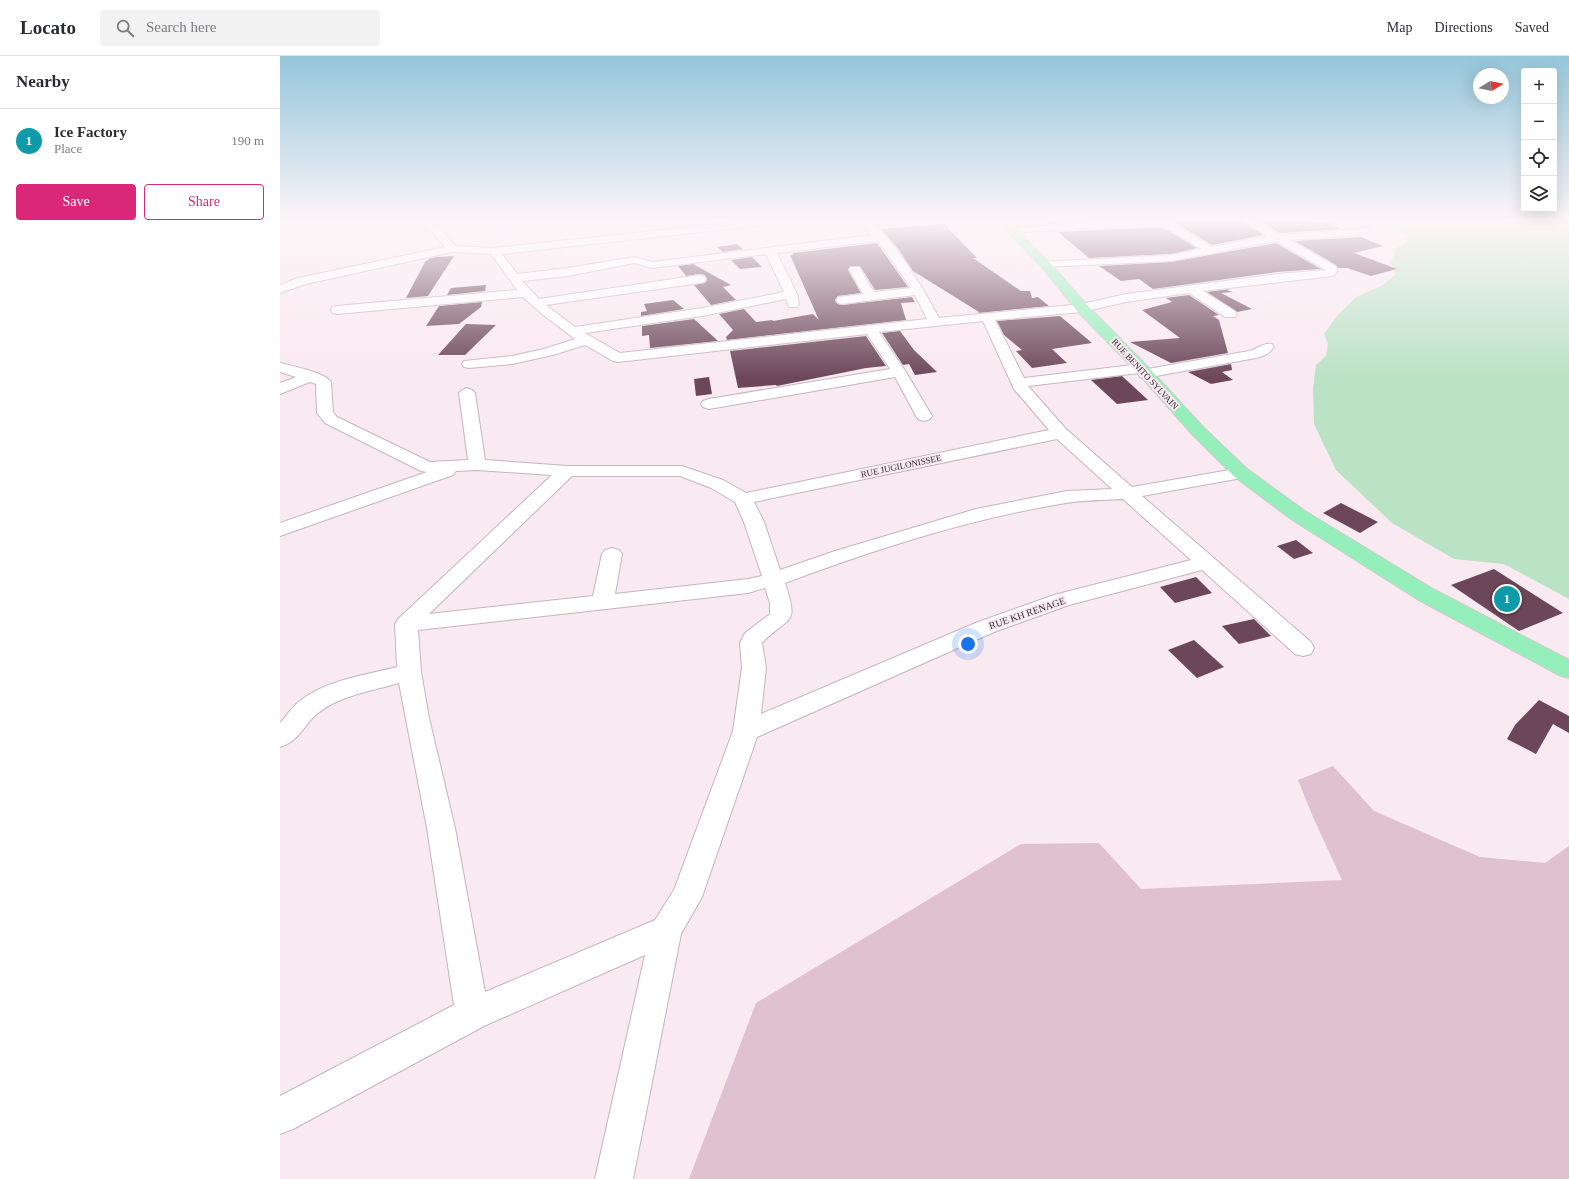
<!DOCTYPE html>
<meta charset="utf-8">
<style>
:root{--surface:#fff;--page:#f2f2f3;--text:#2b2b33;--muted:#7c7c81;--line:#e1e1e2;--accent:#db2777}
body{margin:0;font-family:Georgia,serif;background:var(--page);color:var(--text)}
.controls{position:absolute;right:12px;top:12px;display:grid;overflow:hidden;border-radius:4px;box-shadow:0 4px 16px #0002}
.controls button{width:36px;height:36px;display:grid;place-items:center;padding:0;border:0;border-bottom:1px solid var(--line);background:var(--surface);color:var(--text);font:20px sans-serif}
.compass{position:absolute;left:1193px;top:12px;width:36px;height:36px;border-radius:50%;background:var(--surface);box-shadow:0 4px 16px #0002;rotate:80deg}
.you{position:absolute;left:688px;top:588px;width:14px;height:14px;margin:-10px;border:3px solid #fff;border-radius:50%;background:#1a73e8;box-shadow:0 0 0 6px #1a73e833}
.badge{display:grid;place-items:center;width:26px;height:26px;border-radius:50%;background:var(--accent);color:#fff;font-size:13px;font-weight:700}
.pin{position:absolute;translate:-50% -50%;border:2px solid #fff;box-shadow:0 1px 4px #0006}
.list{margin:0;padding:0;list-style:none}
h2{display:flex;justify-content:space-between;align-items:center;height:52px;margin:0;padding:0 16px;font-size:17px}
h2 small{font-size:13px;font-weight:400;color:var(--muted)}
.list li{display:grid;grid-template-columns:26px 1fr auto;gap:12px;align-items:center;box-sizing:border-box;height:64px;padding:0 16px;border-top:1px solid var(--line)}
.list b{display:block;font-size:15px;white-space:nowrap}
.list p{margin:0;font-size:13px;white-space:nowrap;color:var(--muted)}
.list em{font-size:13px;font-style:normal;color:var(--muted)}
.actions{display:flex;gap:8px;padding:12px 16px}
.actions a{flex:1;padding:9px 0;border:1px solid var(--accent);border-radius:4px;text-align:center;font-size:14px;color:var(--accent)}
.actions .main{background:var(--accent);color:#fff}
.icon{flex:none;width:22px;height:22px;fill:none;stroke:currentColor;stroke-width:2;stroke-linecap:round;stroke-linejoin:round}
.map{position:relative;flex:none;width:1289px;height:1123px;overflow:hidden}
header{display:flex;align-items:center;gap:24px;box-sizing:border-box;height:56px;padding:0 20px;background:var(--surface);border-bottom:1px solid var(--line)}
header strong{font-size:19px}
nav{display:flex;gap:22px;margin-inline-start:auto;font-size:14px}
.search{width:280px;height:36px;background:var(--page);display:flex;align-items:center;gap:10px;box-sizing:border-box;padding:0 14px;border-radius:4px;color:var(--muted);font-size:15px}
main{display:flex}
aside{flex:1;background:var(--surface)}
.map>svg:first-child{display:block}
.green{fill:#e0c1cf}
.water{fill:#bae2c5}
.building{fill:#6c4759}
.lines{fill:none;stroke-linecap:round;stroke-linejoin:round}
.minor-casing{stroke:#c5b5bc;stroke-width:2}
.major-casing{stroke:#cecccd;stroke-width:2}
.minor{fill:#fff;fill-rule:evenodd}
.major{fill:#95efba;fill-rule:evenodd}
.labels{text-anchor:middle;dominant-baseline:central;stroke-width:4;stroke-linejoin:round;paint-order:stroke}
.far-street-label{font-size:9px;fill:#322c2f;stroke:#f9e9f0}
.street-label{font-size:10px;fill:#322c2f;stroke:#f9e9f0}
</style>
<header>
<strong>Locato</strong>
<div class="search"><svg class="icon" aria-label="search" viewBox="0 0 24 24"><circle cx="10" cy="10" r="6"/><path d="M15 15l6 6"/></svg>Search here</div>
<nav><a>Map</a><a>Directions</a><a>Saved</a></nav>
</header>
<main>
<aside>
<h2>Nearby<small></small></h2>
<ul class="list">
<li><span class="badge" style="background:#0f9aa8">1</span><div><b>Ice Factory</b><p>Place</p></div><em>190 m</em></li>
</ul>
<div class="actions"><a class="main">Save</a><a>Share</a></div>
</aside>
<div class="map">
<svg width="1289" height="1123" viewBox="0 0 1289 1123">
<rect width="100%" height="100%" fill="#f9e9f0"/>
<polygon class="green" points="1053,710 1094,755 1200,801 1265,807 1289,790 1289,1123 409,1123 476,947 741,788 819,787 861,833 1062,824 1033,761 1018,724"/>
<path class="water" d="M1101,165H1289V543L1224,508L1174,503L1112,467L1056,414L1034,368L1033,333L1036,309L1046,300L1048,288L1044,278L1058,259L1076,241L1103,229L1116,218L1111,206L1117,192L1127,185L1129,181C1121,173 1108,174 1101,165Z"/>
<g class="building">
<polygon points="765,165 820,165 769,168"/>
<polygon points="909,165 962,165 983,179 932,189 894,166"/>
<polygon points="979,165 1026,165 1030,167 1048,166 1061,173 1000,177"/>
<polygon points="664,168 697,202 693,202 741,235 750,235 752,242 758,241 769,250 698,257 699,256 633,215 619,194 601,173"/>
<polygon points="882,171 917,192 891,198 809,202 778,176"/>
<polygon points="1081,181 1103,190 1074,197 1117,213 1091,220 1067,212 1058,212 1056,209 1015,185"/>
<polygon points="597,187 628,231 595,234 580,210 571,210 568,214 581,237 558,240 555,245 558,248 562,249 632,241 635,246 621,247 626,264 447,284 446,281 453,274 439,258 464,253 476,266 492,264 493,265 533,258 539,264 510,199 513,199 513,197"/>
<polygon points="996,187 1041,213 997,216 873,233 859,223 841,225 819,210 891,206"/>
<polygon points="457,188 463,193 443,196 437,191"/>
<polygon points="174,200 148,240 126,242 145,206 149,203 156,201"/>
<polygon points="472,201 482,211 460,213 451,204"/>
<polygon points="413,208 451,229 443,231 456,244 431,249 414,229 425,227 427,224 425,219 420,218 406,220 398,210"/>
<polygon points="206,229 205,235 167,239 171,232"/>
<polygon points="950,233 947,234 952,236 941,237 972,253 957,256 927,236"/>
<polygon points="909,239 939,259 933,260 939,264 948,297 891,307 850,286 900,282 862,254 892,246 886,242"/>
<polygon points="393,244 404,253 361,260 361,256 367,255 364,248"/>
<polygon points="202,246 201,251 179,268 146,270 159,250"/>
<polygon points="780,260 812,287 772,293 787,307 752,312 736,295 742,294 724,279 717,265"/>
<polygon points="414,263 438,285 370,292 369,279 362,280 362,270"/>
<polygon points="186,268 216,269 185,299 158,299"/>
<polygon points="620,275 634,294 657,316 635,319 629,308 623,309 602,277"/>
<polygon points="586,280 606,310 586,312 497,330 496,329 458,332 450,295"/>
<polygon points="951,308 952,314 942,316 953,324 931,328 908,316"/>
<polygon points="842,320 868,344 837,348 811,324"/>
<polygon points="429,321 432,338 416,340 414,323"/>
<polygon points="1061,447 1098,466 1080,477 1043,457"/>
<polygon points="1016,484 1033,497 1014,503 997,490"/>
<polygon points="1214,513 1283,557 1239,575 1171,529"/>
<polygon points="916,521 932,537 895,547 880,531"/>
<polygon points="974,563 991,580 959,588 942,570"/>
<polygon points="914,584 944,611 917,622 888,594"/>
<polygon points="1259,644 1289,660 1289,677 1273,668 1256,698 1227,683 1235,669"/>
</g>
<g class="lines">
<g class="minor-casing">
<path id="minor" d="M137,165C157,165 163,175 175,190L214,192L466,165H501L496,168L222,198L237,218L288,212L354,201L372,206L592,179L577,165C580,165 586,164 589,166C610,176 648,240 659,262L802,248L846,238L997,218L1046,214L996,185L891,205L765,211L761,210L759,208L761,206L891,199L921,193L882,169L728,177L727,175L732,172L846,165H889L932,191L987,180L963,165H976L1000,179L1079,173L1085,171L1089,172L1090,174L1082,179L1010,184L1055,210L1058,215L1053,220L923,235L955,255L957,258L955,261H945L909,237L846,246L802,256L715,264L744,322L861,308L866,309L868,313L969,295C978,293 983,286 992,288L994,291C989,298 984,300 976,302L865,322L860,321L858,318L859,317L748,330L786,373L852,431L961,412L967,413L970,417L967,421L862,440L1031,586L1034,592L1031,598L1023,600L1015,598L922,514L789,549L714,576L477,681L422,841L401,878L353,1123H315L365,899L204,970L13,1073L0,1078V1040L174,949L147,772L119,627C92,635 61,639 38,657C23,669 21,684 0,691V667C7,660 12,650 21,644C47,624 86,619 117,611L115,568L118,563L272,419L197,414L176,415L173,419L0,480V467L147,416L141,415L45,367L37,357L36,328L30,326L0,338V327L16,321L0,316V307C12,310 44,316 51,326L53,356L57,361L150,406L188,404L179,337L182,334L187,332L192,334L195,337L205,404L287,410H402L443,424L466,437L769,374L734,333L703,265L599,276L626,316L652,360L650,363L644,365L638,363L636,360L615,321L429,353L423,351L421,348L423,345L429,343L610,313L587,278L338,306L333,305L305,289L273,299L232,308L189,312L184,311L182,308L184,305L232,300L264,293L295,283L262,258L243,241L57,258L52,257L51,254L52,251L57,250L237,234L211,198L172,196L26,228L0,237V229L18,222L165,191L155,179ZM598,185L631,232L594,236L579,211H571L569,213L583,238L558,241L556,244L558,247L562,248L635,239L647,263L340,297L305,277L422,260L506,243L509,251H517L519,248L517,238L497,197ZM486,198L504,236L422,252L295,271L266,249L420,227L424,226L426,223L424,220L420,219L259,243L242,225L288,220L354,207L372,212ZM777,383L832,433L787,435L696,453L555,495L500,514L484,466L474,446ZM292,420H400L431,432L455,446L464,466L482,520L468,523L335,538L342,498L339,494L332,492L325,494L322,498L313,540L149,558ZM843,443L911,504L774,539L698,566L481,658L486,612L482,587C508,559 520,572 505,527C596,493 689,463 786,447C804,444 824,444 843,443ZM485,532L490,547V558L465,577L460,587L462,612L453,675L394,834L375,864L205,936L175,772L149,662L141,616L138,574L468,537Z"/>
</g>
<g class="major-casing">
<polygon id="major" points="717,165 728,165 769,206 807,249 866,309 924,372 967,413 1025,455 1153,533 1289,604 1289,622 1281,620 1137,543 1011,463 955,421 912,378 856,315 797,255 761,210"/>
</g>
<use href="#minor" class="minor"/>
<use href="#major" class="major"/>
</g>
<linearGradient id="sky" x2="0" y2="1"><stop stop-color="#95c6da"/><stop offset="0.51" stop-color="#fcf5f8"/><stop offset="1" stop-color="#fcf5f8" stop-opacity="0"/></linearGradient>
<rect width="1289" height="322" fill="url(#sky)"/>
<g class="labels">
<g class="far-street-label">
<text transform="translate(865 318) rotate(47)">RUE BENITO SYLVAIN</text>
<text transform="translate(621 410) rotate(-12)">RUE JUGILONISSEE</text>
</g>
<g class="street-label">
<text transform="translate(747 557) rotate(-19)">RUE KH RENAGE</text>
</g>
</g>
</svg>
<div class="controls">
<button>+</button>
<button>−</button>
<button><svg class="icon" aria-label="locate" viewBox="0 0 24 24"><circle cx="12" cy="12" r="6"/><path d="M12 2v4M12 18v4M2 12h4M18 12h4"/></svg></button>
<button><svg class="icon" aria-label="layers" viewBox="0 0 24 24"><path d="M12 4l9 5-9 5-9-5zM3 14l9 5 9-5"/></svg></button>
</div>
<svg class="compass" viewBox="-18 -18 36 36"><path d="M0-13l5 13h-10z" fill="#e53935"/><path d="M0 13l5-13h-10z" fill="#7c7c81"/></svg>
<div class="you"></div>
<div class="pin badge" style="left:1227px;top:543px;background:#0f9aa8">1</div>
</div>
</main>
